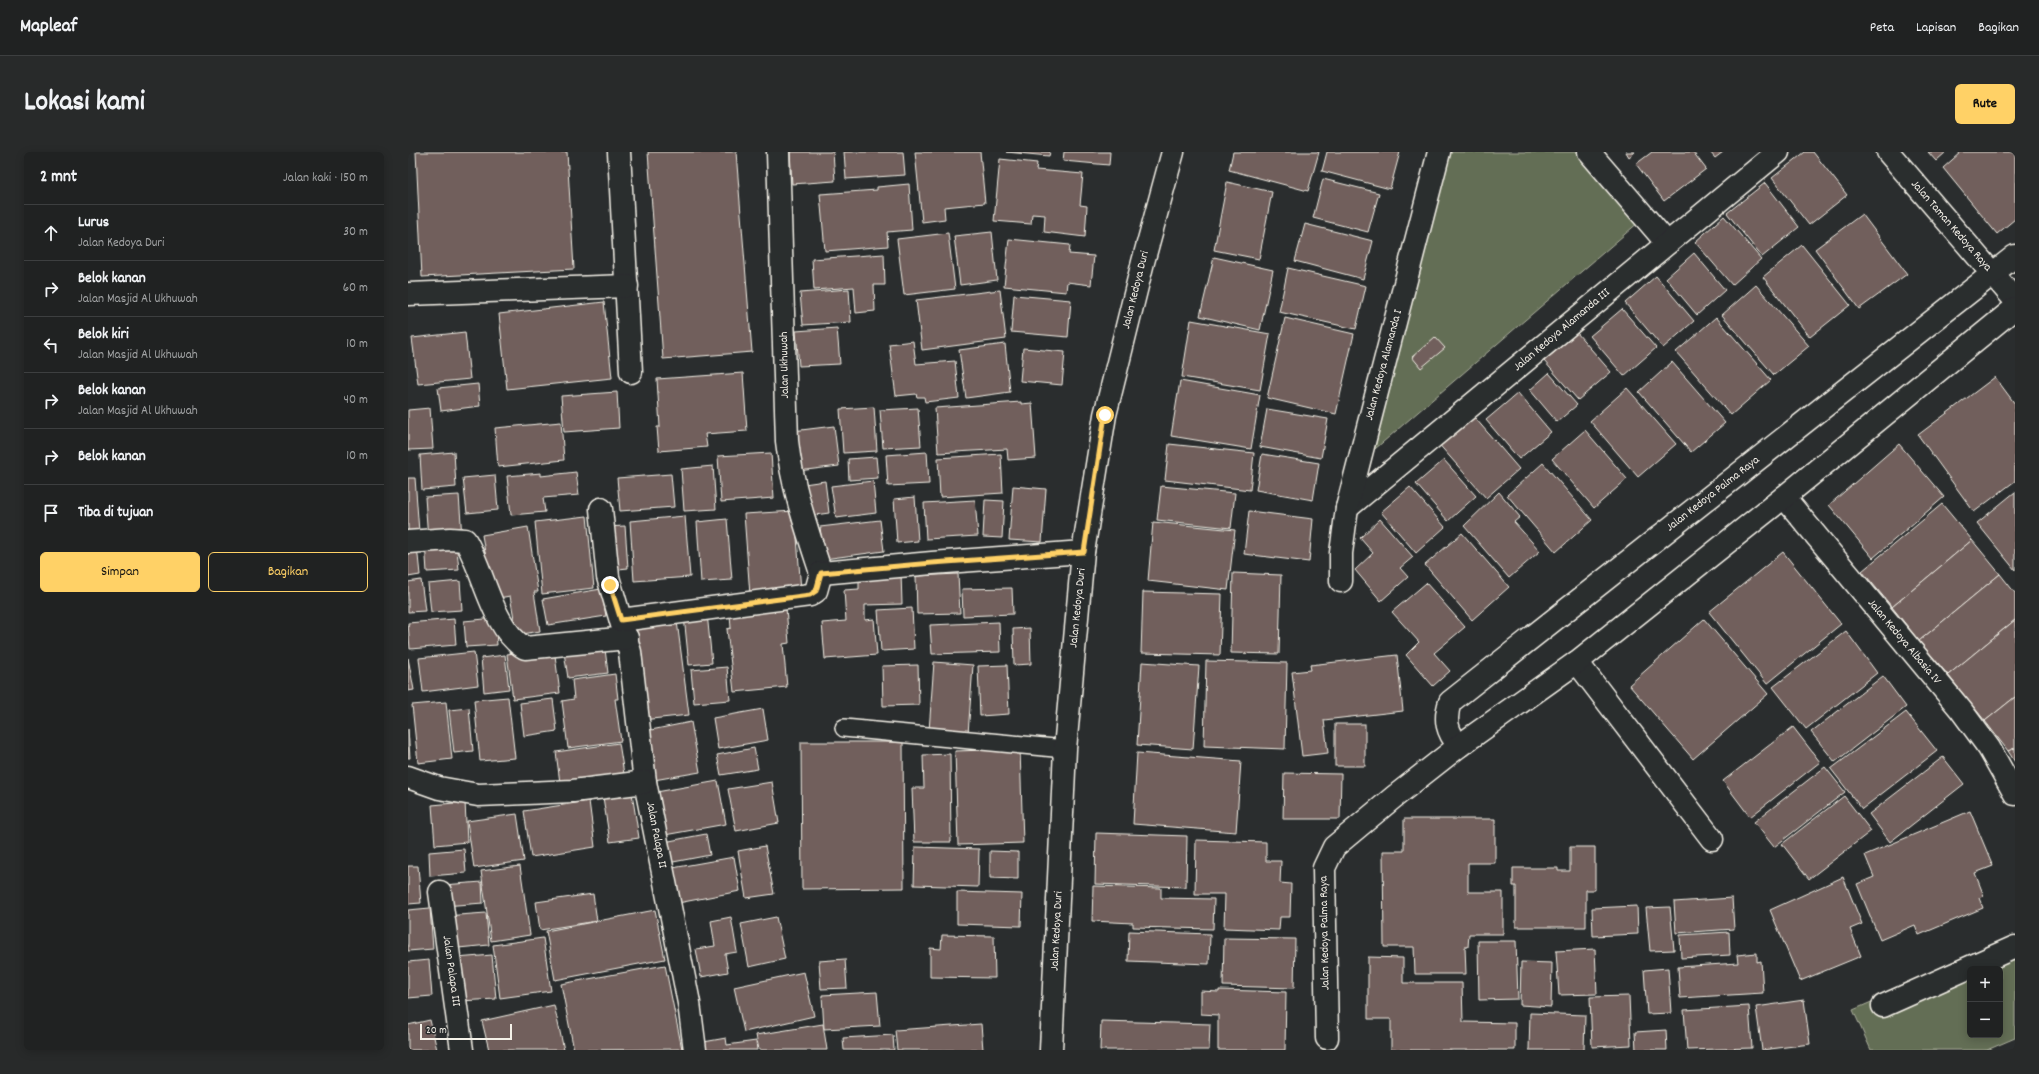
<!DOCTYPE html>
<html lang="id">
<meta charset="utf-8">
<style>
:root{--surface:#202222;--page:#282a2a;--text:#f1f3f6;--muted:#a2a4a5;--line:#3d3f40;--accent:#ffd166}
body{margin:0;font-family:Dekko,sans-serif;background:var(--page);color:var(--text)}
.controls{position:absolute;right:12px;bottom:12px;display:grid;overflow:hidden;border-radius:6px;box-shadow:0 2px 10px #0003}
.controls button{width:36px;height:36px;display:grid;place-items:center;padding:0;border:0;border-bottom:1px solid var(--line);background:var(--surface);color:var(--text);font:20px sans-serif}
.scale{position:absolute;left:12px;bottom:10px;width:92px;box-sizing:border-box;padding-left:4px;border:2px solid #f4f1e8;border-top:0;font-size:11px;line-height:14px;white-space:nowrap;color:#f4f1e8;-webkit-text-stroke:3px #2a2d2e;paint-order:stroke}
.stop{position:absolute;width:12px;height:12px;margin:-9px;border:3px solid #ffd166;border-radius:50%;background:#fff}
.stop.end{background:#ffd166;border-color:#fff;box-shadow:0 1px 4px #0008}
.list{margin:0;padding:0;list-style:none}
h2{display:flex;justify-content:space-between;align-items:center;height:52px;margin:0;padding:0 16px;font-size:17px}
h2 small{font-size:13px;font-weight:400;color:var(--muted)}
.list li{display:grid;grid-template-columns:26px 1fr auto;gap:12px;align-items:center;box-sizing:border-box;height:56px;padding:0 16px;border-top:1px solid var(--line)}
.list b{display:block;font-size:15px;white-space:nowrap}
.list p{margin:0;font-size:13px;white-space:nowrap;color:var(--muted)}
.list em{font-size:13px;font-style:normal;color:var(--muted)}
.actions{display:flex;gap:8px;padding:12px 16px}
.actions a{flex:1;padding:9px 0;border:1px solid var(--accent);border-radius:6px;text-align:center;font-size:14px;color:var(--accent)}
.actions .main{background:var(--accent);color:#111}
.icon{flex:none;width:22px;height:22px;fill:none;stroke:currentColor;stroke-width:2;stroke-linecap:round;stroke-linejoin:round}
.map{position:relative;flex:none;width:1607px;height:898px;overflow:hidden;border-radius:6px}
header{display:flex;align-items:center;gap:24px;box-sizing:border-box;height:56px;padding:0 20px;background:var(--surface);border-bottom:1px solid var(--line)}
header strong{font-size:19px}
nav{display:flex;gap:22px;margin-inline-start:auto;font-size:14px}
.intro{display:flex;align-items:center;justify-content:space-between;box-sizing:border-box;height:96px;padding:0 24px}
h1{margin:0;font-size:28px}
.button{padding:10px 18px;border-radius:6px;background:var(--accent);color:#111;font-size:14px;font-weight:700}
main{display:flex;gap:24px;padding:0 24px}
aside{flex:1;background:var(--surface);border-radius:6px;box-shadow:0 2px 10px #0003}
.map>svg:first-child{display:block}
.green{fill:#646e55;stroke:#acb09e;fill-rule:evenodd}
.building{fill:#715f5b;stroke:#f4f1e8}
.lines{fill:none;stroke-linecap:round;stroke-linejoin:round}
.lane-casing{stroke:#f4f1e8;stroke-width:20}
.street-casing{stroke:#f4f1e8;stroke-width:25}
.secondary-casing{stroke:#f4f1e8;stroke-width:25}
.lane{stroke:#2a2d2e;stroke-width:17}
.street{stroke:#2a2d2e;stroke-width:22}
.secondary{stroke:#2a2d2e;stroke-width:22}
.route{stroke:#ffd166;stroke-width:5}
.labels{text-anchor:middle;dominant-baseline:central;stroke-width:3;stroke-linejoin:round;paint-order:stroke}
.street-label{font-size:12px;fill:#f4f1e8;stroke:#2a2d2e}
</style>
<header>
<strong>Mapleaf</strong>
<nav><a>Peta</a><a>Lapisan</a><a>Bagikan</a></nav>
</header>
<div class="intro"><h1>Lokasi kami</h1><a class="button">Rute</a></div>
<main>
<aside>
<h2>2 mnt<small>Jalan kaki · 150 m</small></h2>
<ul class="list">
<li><svg class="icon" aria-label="ahead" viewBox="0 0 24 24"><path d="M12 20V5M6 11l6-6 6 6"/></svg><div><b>Lurus</b><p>Jalan Kedoya Duri</p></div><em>30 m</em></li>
<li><svg class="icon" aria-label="right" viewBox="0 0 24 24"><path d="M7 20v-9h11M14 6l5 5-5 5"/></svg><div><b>Belok kanan</b><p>Jalan Masjid Al Ukhuwah</p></div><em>60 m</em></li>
<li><svg class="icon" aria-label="left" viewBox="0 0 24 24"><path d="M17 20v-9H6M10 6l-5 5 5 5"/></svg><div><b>Belok kiri</b><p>Jalan Masjid Al Ukhuwah</p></div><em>10 m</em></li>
<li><svg class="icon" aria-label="right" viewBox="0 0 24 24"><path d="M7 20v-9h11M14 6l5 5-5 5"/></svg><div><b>Belok kanan</b><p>Jalan Masjid Al Ukhuwah</p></div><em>40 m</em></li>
<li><svg class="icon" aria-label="right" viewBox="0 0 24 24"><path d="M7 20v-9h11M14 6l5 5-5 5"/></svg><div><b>Belok kanan</b></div><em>10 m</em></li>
<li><svg class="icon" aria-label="arrive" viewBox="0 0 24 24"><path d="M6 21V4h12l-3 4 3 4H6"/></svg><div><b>Tiba di tujuan</b></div></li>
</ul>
<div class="actions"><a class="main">Simpan</a><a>Bagikan</a></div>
</aside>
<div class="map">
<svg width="1607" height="898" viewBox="0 0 1607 898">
<rect width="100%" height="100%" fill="#2a2d2e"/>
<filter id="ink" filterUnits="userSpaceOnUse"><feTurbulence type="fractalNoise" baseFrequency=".025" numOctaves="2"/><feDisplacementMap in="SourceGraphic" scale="8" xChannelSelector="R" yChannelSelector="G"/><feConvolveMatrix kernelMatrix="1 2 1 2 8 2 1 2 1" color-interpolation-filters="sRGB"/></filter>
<g filter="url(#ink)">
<g class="green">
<polygon points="1030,0 1172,0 1231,70 946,315"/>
<path d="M1607,788V886L1579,898H1463L1445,858ZM1562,817H1592V883H1562Z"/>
</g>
<g class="building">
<polygon points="8,0 159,0 166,117 14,125"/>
<polygon points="240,0 328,0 344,200 255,207"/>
<polygon points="382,0 425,0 427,29 384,32"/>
<polygon points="436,0 495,0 497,23 438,27"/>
<polygon points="507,0 572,0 577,51 536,55 537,67 514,70"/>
<polygon points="598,0 642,0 641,4"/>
<polygon points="656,0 702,0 701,13 655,9"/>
<polygon points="825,0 911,0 900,39 821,18"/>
<polygon points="919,0 992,0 982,37 914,19"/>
<polygon points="1218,0 1227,0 1221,5"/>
<polygon points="1244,0 1285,0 1298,17 1256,49 1228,12"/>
<polygon points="1302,0 1315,0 1307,6"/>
<polygon points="1397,0 1405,0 1439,43 1401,73 1364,26"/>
<polygon points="1520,0 1538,0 1528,9"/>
<polygon points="1553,0 1604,0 1607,4 1607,67 1589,82 1535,16"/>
<polygon points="592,7 629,11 628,18 675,22 672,53 679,54 677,85 636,80 637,63 624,62 623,72 586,69"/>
<polygon points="915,27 971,41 960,80 905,66"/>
<polygon points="819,30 864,40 851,107 806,98"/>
<polygon points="1357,31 1391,75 1354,105 1319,61"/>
<polygon points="501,32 504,78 479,80 480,94 417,99 412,42 469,38 469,35"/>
<polygon points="1454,62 1499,122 1451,157 1407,97"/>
<polygon points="1316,64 1353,107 1324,133 1287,90"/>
<polygon points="897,72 965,89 955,127 887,109"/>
<polygon points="584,80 589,128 552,133 546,84"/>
<polygon points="540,81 547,137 496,143 489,87"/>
<polygon points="601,87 662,93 661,102 686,104 683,133 659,130 658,140 596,134"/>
<polygon points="1394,93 1442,153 1402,185 1355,125"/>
<polygon points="1286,101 1317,138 1289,163 1258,126"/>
<polygon points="476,102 477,133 466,133 467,159 448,161 446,135 406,138 404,107"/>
<polygon points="806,105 865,118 852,178 792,164"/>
<polygon points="880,116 958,134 948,177 871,160"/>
<polygon points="1248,124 1286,169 1255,196 1217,151"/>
<polygon points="1348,133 1401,194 1366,223 1314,163"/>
<polygon points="441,137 443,170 395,173 392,141"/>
<polygon points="592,138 598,187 514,198 508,148"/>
<polygon points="606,143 663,148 660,185 603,180"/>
<polygon points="196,150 204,226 99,237 91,162"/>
<polygon points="1214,157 1248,196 1216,224 1182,184"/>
<polygon points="1308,165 1363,228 1323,263 1268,200"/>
<polygon points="877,166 946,182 928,262 859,246"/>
<polygon points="783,168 862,182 852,238 774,225"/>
<polygon points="429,176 432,212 391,214 388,179"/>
<polygon points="57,180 62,227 10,232 4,186"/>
<polygon points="1169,181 1203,220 1170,248 1136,209"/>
<polygon points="1027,185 1037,196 1013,216 1004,205"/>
<polygon points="505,189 508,212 547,209 551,246 517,250 516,245 509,245 508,242 488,244 481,192"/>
<polygon points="597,192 602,240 558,246 551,198"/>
<polygon points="615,196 657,200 654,233 612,229"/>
<polygon points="1264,210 1317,271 1283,300 1231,240"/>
<polygon points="335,221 339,279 297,282 299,295 251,299 249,275 252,275 249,227"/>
<polygon points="1141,221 1169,253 1149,270 1122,238"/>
<polygon points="1587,225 1607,252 1607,329 1566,360 1510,283"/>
<polygon points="772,229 852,243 843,297 763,284"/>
<polygon points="70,232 72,254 33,259 30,236"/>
<polygon points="1219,236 1268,292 1230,325 1182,269"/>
<polygon points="209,240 211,276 156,280 153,244"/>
<polygon points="1110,241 1143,280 1111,307 1078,268"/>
<polygon points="613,250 613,252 624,251 628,306 600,308 599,297 530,301 527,256"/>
<polygon points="466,255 469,299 435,301 432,257"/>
<polygon points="22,256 25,297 0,298 0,258"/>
<polygon points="510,256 513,294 475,296 472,258"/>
<polygon points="859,257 920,267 913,306 852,295"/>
<polygon points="1061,259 1111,317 1078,346 1028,289"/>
<polygon points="153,270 156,308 90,315 87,276"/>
<polygon points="426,274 431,314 390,319 385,279"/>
<polygon points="1177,278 1219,327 1186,356 1144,307"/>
<polygon points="761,292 846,301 842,338 757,328"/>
<polygon points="1491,292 1536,345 1465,406 1421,353"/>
<polygon points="46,300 48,335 14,338 12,303"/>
<polygon points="519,300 521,332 480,334 478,303"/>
<polygon points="363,301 366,346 313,350 310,304"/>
<polygon points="593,302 595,341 532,345 530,306"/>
<polygon points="854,302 911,311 905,348 848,338"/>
<polygon points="468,305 470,326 441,328 440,307"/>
<polygon points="1036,308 1068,344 1040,369 1008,332"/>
<polygon points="1135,311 1184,368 1148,400 1099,343"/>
<polygon points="305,314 308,357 276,359 273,317"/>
<polygon points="168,320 171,343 135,346 137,360 103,363 99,324 133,321 133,324"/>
<polygon points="263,322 266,355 212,359 209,326"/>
<polygon points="87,323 90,358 59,361 55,326"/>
<polygon points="0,326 7,326 11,380 0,381"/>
<polygon points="417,329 421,361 400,364 396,332"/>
<polygon points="465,329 468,361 428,366 423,334"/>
<polygon points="605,334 638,337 634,390 601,388"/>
<polygon points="753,334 827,341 823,376 749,368"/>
<polygon points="1002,335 1037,375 1008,401 973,360"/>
<polygon points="1091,340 1112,365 1106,370 1132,399 1101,426 1056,374"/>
<polygon points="1607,340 1607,418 1569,371"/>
<polygon points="51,343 54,385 20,387 17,345"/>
<polygon points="507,345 510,389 489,391 486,347"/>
<polygon points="567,348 570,384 518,387 516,351"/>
<polygon points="577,348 596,349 594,386 575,385"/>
<polygon points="1534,352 1564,388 1484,455 1454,419"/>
<polygon points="387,359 393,439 342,443 336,362"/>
<polygon points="841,359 905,367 901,410 836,402"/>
<polygon points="179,364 186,436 134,442 127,370"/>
<polygon points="277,364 282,425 226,429 222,369"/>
<polygon points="319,367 324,428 293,430 289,370"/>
<polygon points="972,367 1005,405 992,416 1000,425 973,449 947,418 965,401 952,386"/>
<polygon points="472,368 476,399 416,407 412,375"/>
<polygon points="745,370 827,378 820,438 740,429"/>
<polygon points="217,374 220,416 201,418 198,375"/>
<polygon points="120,375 130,440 126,440 132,479 109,483 102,444 85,447 74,383"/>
<polygon points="1054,381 1101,435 1064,468 1017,413"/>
<polygon points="48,388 51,418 19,420 17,390"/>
<polygon points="1564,388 1592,422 1511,489 1484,455"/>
<polygon points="9,394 12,423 0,425 0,395"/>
<polygon points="1375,400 1433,472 1359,532 1301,460"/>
<polygon points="493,421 494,452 457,453 457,468 466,467 469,503 417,507 414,471 438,469 436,438 451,437 451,422"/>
<polygon points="825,421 873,423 871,502 823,501"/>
<polygon points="550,422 552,461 509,462 508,424"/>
<polygon points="1592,422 1607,441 1607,468 1540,523 1511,489"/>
<polygon points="13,428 17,459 0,460 0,430"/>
<polygon points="52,429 54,458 23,460 20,432"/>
<polygon points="1018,431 1057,475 1026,501 1042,519 1025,534 998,503 1011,490 984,460"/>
<polygon points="604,436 605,462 555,464 554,437"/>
<polygon points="193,437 198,464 140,473 135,447"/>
<polygon points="735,440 814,442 812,503 733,501"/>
<polygon points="378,456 381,491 375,492 379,535 326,540 319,477 323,476 322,462"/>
<polygon points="504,456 506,497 473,499 470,458"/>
<polygon points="299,461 304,511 281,513 276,464"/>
<polygon points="87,466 89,493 58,495 56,469"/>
<polygon points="46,467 48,493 2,497 0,471"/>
<polygon points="1296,467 1360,542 1285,607 1221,533"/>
<polygon points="1607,468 1607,545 1577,569 1540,523"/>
<polygon points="269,469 281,563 234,568 223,474"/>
<polygon points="591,470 592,500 524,502 522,473"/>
<polygon points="622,476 623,512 606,513 605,477"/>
<polygon points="1438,479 1469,521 1398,577 1365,535"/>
<polygon points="196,489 200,521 160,526 155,494"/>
<polygon points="146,496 152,541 105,547 99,502"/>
<polygon points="66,500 70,533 15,540 11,506"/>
<polygon points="97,503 101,537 76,540 73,506"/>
<polygon points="989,503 995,559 916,568 920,601 894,604 884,520 903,518 902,513"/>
<polygon points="0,506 6,538 0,539"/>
<polygon points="798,509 879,511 877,597 796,594"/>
<polygon points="526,510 565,513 560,582 521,579"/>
<polygon points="734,510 791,514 785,597 729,593"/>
<polygon points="510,513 511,553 475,554 474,514"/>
<polygon points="599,513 601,562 572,564 570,514"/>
<polygon points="319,515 322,548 286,551 283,518"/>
<polygon points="207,522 210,547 207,547 213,589 160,596 154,549 166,547 164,528"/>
<polygon points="1475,524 1498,555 1427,610 1403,580"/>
<polygon points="100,545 107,606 72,609 66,548"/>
<polygon points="1607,545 1607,596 1600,599 1577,569"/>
<polygon points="145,547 149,579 116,584 112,551"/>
<polygon points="38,550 44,607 10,611 4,553"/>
<polygon points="61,556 65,599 46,601 41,558"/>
<polygon points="355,557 360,588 310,597 305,566"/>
<polygon points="1498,560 1529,599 1454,657 1423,617"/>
<polygon points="283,570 292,620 246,628 238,579"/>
<rect x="927" y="572" width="30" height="42"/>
<polygon points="1385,575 1412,610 1342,665 1315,629"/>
<polygon points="0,577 2,606 0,606"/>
<polygon points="393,590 495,590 496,736 394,737"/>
<polygon points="211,591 216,622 152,631 148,600"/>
<polygon points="346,596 350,617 313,623 309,603"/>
<polygon points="1607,596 1607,610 1600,599"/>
<polygon points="612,597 615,691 550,693 547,599"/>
<polygon points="729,601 833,609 828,680 725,672"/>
<polygon points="542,602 543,690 506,690 504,636 516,636 515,603"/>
<polygon points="1535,605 1556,632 1482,690 1461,662"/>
<polygon points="1417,615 1437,640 1366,695 1346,670"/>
<polygon points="876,621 933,622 932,667 875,667"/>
<polygon points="310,629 318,672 251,684 243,641"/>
<polygon points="364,630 371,671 328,679 320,637"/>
<polygon points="224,641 231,686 202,690 195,645"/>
<polygon points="1436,644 1463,679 1401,727 1374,692"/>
<polygon points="181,649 187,695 123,705 116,659"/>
<polygon points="57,650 59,690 27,693 24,653"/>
<polygon points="1562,659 1585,714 1567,721 1576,744 1571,746 1575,756 1511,783 1507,773 1472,788 1449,732 1466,725 1457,703"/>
<polygon points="109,662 116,709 66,716 59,669"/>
<polygon points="996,667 1087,667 1087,711 1060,711 1060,740 1095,740 1095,782 1061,782 1060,795 1057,795 1058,822 1007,822 1006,795 976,795 975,699 996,699"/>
<polygon points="688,681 779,684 778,735 687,732"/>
<polygon points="298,682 302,703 260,711 256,690"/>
<polygon points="788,688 858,690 858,709 873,709 872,731 883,732 882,765 872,765 871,778 816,776 817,742 787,742"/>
<polygon points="357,694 366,742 338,746 330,699"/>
<polygon points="507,695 571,697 570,735 506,733"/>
<polygon points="1162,695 1187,695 1187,738 1178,738 1178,775 1108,775 1108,734 1105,734 1105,716 1150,716 1150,719 1162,719"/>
<polygon points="56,697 58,721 22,724 21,700"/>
<polygon points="582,699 610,700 610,727 582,726"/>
<polygon points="326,705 332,739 265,752 259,717"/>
<polygon points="0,714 10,714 13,751 0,752"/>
<polygon points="112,714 122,783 83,789 73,719"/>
<polygon points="1435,725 1454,772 1442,777 1453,804 1392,829 1362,758"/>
<polygon points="74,730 75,751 36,754 35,733"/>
<polygon points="685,734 753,736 753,746 806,747 805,777 725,775 725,771 684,769"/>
<polygon points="549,740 614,742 613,774 549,772"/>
<polygon points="185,742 189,769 132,778 128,750"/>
<polygon points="1324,746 1326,777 1268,781 1266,750"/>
<polygon points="1229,754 1230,782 1185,784 1184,756"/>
<polygon points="1262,755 1266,798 1242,799 1238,756"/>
<polygon points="22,756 25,797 0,799 0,758"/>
<polygon points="247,758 257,807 147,828 138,779"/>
<polygon points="78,761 81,793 40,797 37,764"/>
<polygon points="323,765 329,800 317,802 320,820 293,825 288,797 307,794 303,769"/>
<polygon points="368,765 377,807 341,815 333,772"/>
<polygon points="721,779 802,782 801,812 720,809"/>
<polygon points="1321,780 1322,803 1273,806 1272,783"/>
<polygon points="534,783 586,784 587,826 522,825 522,796 533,797"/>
<polygon points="135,786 143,839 92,846 85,793"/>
<polygon points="816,786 887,787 886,836 815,834"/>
<polygon points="1070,789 1108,789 1110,847 1071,848"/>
<polygon points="1187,797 1189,842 1151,843 1148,799"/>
<polygon points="1349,801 1349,810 1353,809 1355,841 1272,846 1270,815 1330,811 1329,803"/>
<polygon points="84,803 88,847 52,849 49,806"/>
<polygon points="960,805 995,806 995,831 1054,831 1055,870 1107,871 1107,898 983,898 983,867 960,867"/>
<polygon points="437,807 439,836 413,837 411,809"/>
<polygon points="21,808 24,844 0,846 0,810"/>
<polygon points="1113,810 1144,811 1143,855 1112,853"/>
<polygon points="257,813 274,897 166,898 153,832"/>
<polygon points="1260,816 1263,861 1239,862 1236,818"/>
<polygon points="396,820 406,864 336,880 326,835"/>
<polygon points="811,838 878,840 877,898 810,898 810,863 793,862 793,839 811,840"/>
<polygon points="469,840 472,874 416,877 414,843"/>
<polygon points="1221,844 1223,893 1184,895 1182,845"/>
<polygon points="1396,848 1402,892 1354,898 1348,855"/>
<polygon points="146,853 156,898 81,898 74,869"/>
<polygon points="1341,854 1344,896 1279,898 1276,858"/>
<polygon points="1122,861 1177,863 1176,898 1121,898"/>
<polygon points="22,868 29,898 0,898 0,873"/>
<polygon points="693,869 802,872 801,898 692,898"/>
<polygon points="415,872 419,898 351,898 348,883"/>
<polygon points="573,872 575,898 489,898 487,878"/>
<polygon points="1258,878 1259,898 1228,898 1227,880"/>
<polygon points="485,883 486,898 436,898 435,886"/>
<polygon points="318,886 319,893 348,889 349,898 291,898 290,891"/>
</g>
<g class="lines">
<g class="lane-casing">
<polyline id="lane" points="436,576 657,597"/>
</g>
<g class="street-casing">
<g id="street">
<polyline points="211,0 223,220"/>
<path d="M370,0L379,289C384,335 399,378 413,421"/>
<polyline points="1181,0 1259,91"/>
<polyline points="1480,0 1607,148"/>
<polyline points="0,142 219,134"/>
<polyline points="1376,345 1553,558 1581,596 1607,642"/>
<polyline points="939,356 1370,0"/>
<polyline points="193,357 200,425 222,500 237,630 281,851 287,898"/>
<path d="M0,390L42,387L57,388C76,418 84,477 117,496L219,486"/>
<polyline points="413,421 524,411 675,400"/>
<polyline points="933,429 933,401 939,356 1031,0"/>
<polyline points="213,468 402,443 408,439 413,421"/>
<polyline points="1169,510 1304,687"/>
<path d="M1051,594C1039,580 1036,568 1042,550L1607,104"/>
<polyline points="0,625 31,636 70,643 165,639 237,630"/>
<polyline points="32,740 54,898"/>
<polyline points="1475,854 1607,795"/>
<polyline points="919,886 916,716 926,695 986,645 1051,594 1169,510 1376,345 1607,156"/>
</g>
</g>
<g class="secondary-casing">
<polyline id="secondary" points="643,898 657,597 675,400 697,263 735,110 765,0"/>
</g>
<use href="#lane" class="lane"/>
<use href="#street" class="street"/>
<use href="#secondary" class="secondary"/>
</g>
</g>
<g class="lines" filter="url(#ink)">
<polyline class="route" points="202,433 213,468 402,443 408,439 413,421 524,411 676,400 697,263"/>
</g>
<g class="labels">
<g class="street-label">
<text transform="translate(1543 74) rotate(49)">Jalan Taman Kedoya Raya</text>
<text transform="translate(728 138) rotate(-76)">Jalan Kedoya Duri</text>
<text transform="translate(1154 178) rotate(-40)">Jalan Kedoya Alamanda III</text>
<text transform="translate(377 213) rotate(-91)">Jalan Ukhuwah</text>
<text transform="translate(976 213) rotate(-75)">Jalan Kedoya Alamanda I</text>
<text transform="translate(1305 342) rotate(-38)">Jalan Kedoya Palma Raya</text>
<text transform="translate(670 456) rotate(-84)">Jalan Kedoya Duri</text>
<text transform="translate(1496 490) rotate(50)">Jalan Kedoya Albasia IV</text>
<text transform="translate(248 683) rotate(79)">Jalan Palapa II</text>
<text transform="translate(649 779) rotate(-87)">Jalan Kedoya Duri</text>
<text transform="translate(917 781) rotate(-91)">Jalan Kedoya Palma Raya</text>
<text transform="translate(43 819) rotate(82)">Jalan Palapa III</text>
</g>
</g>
</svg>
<div class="controls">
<button>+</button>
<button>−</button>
</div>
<div class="scale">20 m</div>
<div class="stop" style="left:697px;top:263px"></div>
<div class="stop end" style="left:202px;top:433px"></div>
</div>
</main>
